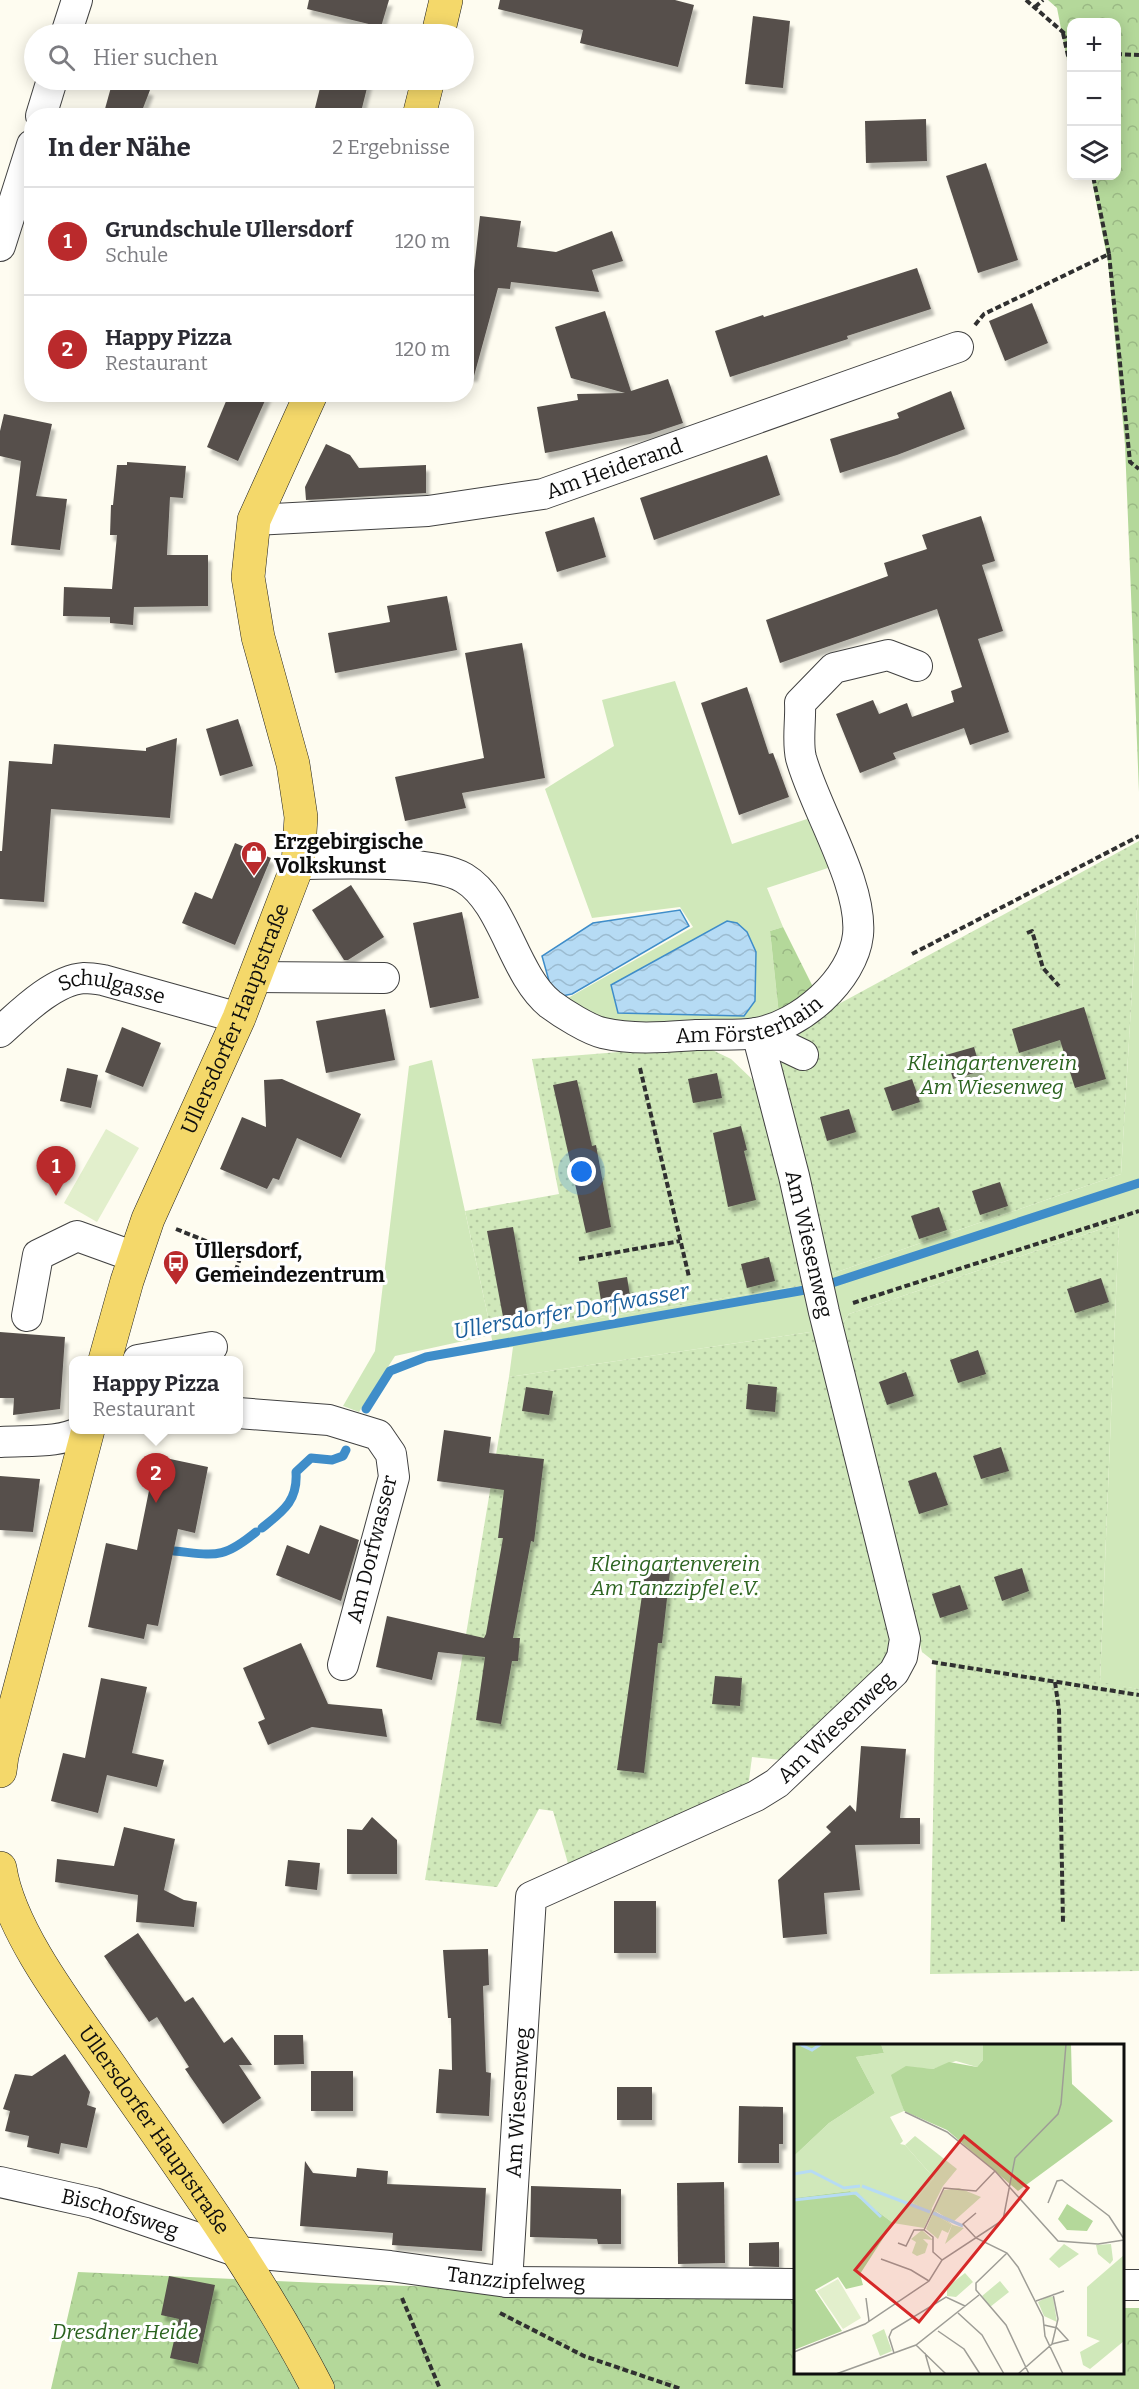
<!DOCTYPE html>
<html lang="de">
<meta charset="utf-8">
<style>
:root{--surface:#fff;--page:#f2f2f3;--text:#2b2b33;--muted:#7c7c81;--line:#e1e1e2;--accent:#ba2a2c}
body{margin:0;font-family:Bitter,serif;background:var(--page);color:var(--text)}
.controls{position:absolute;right:18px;top:18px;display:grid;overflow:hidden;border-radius:12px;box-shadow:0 3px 15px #0003}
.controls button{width:54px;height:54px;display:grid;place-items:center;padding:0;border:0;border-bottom:2px solid var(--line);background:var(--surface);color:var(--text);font:30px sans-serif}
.you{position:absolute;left:582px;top:1172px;width:21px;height:21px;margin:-15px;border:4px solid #fff;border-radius:50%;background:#1a73e8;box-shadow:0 0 0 9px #1a73e833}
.badge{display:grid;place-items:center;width:39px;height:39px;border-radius:50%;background:var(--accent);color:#fff;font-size:20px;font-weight:700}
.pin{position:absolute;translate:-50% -50px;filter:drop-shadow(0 2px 3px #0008)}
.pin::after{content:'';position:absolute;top:32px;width:21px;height:18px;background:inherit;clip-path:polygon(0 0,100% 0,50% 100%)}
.popup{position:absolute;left:69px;top:1356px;width:174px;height:78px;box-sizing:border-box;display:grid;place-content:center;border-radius:12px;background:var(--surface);filter:drop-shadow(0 2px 4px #0005);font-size:20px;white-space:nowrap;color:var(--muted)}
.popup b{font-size:22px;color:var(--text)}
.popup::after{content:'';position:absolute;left:50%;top:100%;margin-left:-12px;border:12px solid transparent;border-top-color:var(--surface)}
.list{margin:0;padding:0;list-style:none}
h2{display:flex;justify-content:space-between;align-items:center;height:78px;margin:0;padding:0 24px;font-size:26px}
h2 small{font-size:20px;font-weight:400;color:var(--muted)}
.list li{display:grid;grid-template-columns:39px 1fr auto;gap:18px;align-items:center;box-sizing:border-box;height:108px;padding:0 24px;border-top:2px solid var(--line)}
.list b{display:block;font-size:22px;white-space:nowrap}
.list p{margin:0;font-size:20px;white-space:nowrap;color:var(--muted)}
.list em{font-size:20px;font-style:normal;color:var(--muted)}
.icon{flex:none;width:33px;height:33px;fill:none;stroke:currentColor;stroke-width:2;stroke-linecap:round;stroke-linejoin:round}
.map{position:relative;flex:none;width:1139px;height:2389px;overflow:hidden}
.search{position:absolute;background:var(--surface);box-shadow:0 3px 15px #0003;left:24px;top:24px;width:450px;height:66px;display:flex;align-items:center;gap:15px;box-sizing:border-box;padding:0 21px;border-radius:33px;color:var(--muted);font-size:22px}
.panel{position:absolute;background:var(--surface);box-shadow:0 3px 15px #0003;left:24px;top:108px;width:450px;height:294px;border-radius:24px}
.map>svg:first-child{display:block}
.grass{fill:#d0e8ba}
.forest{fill:url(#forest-crowns)}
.garden{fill:url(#garden-dots)}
.pitch{fill:#e2efcc}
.water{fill:url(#water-waves);stroke:#3f8dc9;stroke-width:1.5}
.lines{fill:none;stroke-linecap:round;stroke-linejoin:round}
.stream{stroke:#3f8dc9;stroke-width:9}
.building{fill:#56504b;filter:url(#shadow)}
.minor-casing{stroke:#414141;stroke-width:32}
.major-casing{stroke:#1f1f1f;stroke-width:34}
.path{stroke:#303030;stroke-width:4;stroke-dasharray:6 3;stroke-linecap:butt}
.minor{stroke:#fff;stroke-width:30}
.major{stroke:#f4d86a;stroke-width:33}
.labels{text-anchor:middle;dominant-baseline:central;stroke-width:6;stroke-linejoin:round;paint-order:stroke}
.street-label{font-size:21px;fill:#0e0e0e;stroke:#fff}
.poi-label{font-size:21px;font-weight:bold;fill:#0e0e0e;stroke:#fff;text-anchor:start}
.park-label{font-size:21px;font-style:italic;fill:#2c6420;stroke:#fff}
.water-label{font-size:22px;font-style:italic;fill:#1b5f9c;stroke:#fff}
.inset-river{fill:none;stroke:#b6dbf4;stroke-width:3}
.inset-road{fill:none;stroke:#9e9d96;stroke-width:1.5}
.view{fill:#d62828;fill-opacity:0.15;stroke:#d62828;stroke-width:3}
.inset-edge{fill:none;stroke:#0e0e0e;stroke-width:3}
</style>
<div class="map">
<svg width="1139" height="2389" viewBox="0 0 1139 2389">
<defs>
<pattern id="forest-crowns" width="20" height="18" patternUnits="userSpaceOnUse" patternTransform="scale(1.5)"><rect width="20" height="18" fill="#b4d89a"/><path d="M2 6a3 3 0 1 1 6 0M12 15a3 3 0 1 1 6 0" fill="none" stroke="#9ab884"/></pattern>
<pattern id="garden-dots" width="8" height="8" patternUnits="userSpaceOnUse" patternTransform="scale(1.5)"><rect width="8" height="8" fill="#d0e8ba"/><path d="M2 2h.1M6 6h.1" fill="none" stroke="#b1c69f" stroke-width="1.8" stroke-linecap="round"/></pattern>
<pattern id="water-waves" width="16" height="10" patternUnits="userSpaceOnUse" patternTransform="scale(1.5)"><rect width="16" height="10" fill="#b6dbf4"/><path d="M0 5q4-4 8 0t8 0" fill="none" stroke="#9bbbd0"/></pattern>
<filter id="shadow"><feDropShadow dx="3.5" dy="6" stdDeviation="1.5" flood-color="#0004"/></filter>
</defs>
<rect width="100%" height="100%" fill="#fefcf0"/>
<g class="grass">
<polygon points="675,681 732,844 816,816 834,866 767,888 783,927 770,931 779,1015 756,1020 667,1025 607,1021 589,1014 568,998 693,927 680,907 592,918 545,789 614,746 602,700"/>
<polygon points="1139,874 1139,1689 1100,1683 1119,1223 849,1314 841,1326 831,1274 1121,1174"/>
<polygon points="432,1060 492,1335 806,1285 817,1331 509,1377 513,1347 494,1349 491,1335 395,1356 359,1412 343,1406 375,1351 409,1066"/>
</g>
<g class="forest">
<polygon points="1048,0 1139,0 1139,792 1125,445 1108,262 1091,176 1116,176 1116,22 1072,22 1071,80 1057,8"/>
<polygon points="783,927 814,989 779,1015 770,931"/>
<polygon points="78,2272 321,2283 795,2299 796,2372 1122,2372 1123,2308 1139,2308 1139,2389 51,2389"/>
</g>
<g class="garden">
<polygon points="1139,841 1139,874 1121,1174 831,1274 775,1052 789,1031"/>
<polygon points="706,1047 731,1059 753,1080 780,1176 806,1285 492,1335 465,1211 559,1194 532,1059 644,1050"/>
<polygon points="1119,1223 1100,1682 1139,1689 1139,1971 930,1974 936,1663 922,1652 841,1326 849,1314"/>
<polygon points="817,1331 892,1639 887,1659 781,1760 752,1757 748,1788 569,1867 553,1811 539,1809 497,1887 425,1880 509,1377"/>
</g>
<polygon class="pitch" points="106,1129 139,1148 97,1222 64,1203"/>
<g class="water">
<polygon points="680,910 689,926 572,994 562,996 551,988 542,956 593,923"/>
<polygon points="727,921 737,923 747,932 756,952 755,1001 744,1016 618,1013 611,985"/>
</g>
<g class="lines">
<g class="stream">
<polyline points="832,1283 1139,1183"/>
<polyline points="366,1409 390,1371 426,1357 805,1290"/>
<path d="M262,1528C283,1511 298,1501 296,1472L311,1458L332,1460L343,1456L346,1450"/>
<path d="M174,1551C215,1555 222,1560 256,1532"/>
</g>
</g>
<g class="building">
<polygon points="309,0 389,0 381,27 307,9"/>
<polygon points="500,0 675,0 694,5 678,67 580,43 583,30 498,9"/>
<polygon points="753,16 790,21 783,88 745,84"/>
<polygon points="113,80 124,80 150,90 140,116 103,116"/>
<polygon points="322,80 369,80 360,116 329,116 314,112"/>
<polygon points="926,119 927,161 866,163 865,121"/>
<polygon points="986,163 1018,260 978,273 946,176"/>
<polygon points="480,216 521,221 517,247 556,252 612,231 623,261 592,270 599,292 511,282 510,289 498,288 474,376 466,375 466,288 472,289"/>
<polygon points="917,268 931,309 847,336 848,339 730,377 715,331 763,315 764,317"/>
<polygon points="1032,303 1048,343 1005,361 989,321"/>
<polygon points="605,311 631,391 668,379 683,423 650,434 545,453 537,407 578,400 577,394 625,393 571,378 555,327"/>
<polygon points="951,391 965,429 897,455 840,473 830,439 899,418 897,413"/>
<polygon points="229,394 268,394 238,461 207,447"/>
<polygon points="4,414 52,424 36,496 67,499 60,550 11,545 21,461 0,456 0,431"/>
<polygon points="326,444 350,455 359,468 426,465 426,493 306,500 305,487"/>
<polygon points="767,455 780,495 654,540 640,498"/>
<polygon points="127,462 186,466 183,498 170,497 167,555 208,555 208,606 134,607 133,625 110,623 110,617 63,616 64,587 112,589 117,535 110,535 111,505 113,505 117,465 127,465"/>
<polygon points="981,516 995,561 982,565 1003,631 978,639 1009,732 970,745 964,728 893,753 896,759 860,773 836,714 873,700 879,714 907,703 912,717 954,702 951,691 962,687 937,609 780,663 766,620 888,576 884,563 927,549 922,535"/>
<polygon points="594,517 606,557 557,572 545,532"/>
<polygon points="447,596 457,650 335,673 328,633 390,622 387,606"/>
<polygon points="522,643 545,778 462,793 466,808 405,821 395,777 484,758 465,653"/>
<polygon points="747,687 769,754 773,753 789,797 739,815 701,703"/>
<polygon points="238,719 253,766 220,776 206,729"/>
<polygon points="177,738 170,818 51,809 44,902 0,899 0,851 2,851 9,761 52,764 54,744 146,751 146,748"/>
<polygon points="235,843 271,858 235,945 182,923 195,892 212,899"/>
<polygon points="351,885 384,937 348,960 344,960 312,910"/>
<polygon points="462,912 479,998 430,1008 413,923"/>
<polygon points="1084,1007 1106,1079 1075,1088 1060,1040 1019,1053 1012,1029"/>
<polygon points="385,1009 395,1060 326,1073 316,1021"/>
<polygon points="122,1027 161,1043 143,1087 105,1072"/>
<polygon points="974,1047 981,1071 953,1079 946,1055"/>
<polygon points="67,1068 98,1075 91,1108 60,1101"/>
<polygon points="717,1073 722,1098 693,1103 688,1079"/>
<polygon points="282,1079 361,1114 341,1158 297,1138 279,1180 273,1178 267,1189 220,1169 242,1117 266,1127 264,1080"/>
<polygon points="912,1079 920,1102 892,1111 884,1088"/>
<polygon points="577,1080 592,1146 596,1145 611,1227 586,1233 553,1085"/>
<polygon points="849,1109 856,1132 827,1141 820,1117"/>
<polygon points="741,1126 747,1150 744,1151 756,1200 728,1207 713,1133"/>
<polygon points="1000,1182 1008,1206 980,1215 972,1191"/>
<polygon points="939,1207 947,1230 919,1239 911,1216"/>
<polygon points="513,1227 529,1318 504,1322 487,1231"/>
<polygon points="769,1257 775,1281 747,1288 741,1264"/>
<polygon points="627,1277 631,1302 602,1307 598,1282"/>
<polygon points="1101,1278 1109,1302 1075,1313 1067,1289"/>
<polygon points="0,1332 65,1337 60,1409 13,1415 14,1398 0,1398"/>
<polygon points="978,1350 986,1374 958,1383 950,1360"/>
<polygon points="906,1372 914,1396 887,1405 879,1382"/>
<polygon points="748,1384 777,1387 775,1412 746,1409"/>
<polygon points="526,1387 553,1391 549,1415 522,1411"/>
<polygon points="444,1430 491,1437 489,1453 544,1459 534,1542 531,1541 513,1638 520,1638 518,1661 512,1661 501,1724 476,1720 485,1657 438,1652 432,1680 376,1667 387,1616 484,1638 486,1634 503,1538 498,1538 504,1490 437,1481"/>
<polygon points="1001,1447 1009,1471 981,1479 973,1456"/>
<polygon points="156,1456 208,1467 195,1533 178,1529 158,1626 147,1624 144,1639 88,1627 106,1543 137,1550"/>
<polygon points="936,1472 948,1505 919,1514 908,1481"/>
<polygon points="0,1476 40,1479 33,1532 0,1530"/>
<polygon points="320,1525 359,1540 341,1601 276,1575 287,1545 309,1554"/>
<polygon points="647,1560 671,1563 662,1643 658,1643 644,1773 617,1770"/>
<polygon points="1022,1568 1029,1591 1002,1601 994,1577"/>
<polygon points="960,1585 968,1609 940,1618 932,1594"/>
<polygon points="301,1643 328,1704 382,1709 387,1737 312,1727 268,1745 258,1722 265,1719 243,1668"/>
<polygon points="715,1676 742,1678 740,1706 712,1704"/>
<polygon points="101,1678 147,1687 132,1753 164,1760 157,1787 107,1775 98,1813 51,1801 63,1753 85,1758"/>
<polygon points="861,1746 906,1749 900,1818 920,1818 920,1844 855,1845 860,1890 824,1893 827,1934 783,1938 778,1880 831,1832 826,1827 850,1805 856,1812"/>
<polygon points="372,1817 397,1840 397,1874 347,1874 347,1829 362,1830"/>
<polygon points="124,1827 175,1839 164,1890 184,1900 197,1902 194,1927 136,1922 138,1895 55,1882 57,1859 114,1866"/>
<polygon points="288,1860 320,1863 317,1890 285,1886"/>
<rect x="614" y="1901" width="42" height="52"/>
<polygon points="138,1933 185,2002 193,1997 224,2043 232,2037 252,2065 239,2065 261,2098 223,2124 185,2069 189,2067 157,2017 149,2022 104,1956"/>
<polygon points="488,1949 489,1985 483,1986 486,2072 491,2073 489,2116 436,2113 439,2069 452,2070 451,2018 448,2018 443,1950"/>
<polygon points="274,2035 303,2035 304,2064 274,2065"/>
<polygon points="65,2054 90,2092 87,2105 96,2108 87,2148 61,2143 59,2154 27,2147 29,2136 5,2131 10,2111 3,2109 15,2074 32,2076"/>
<rect x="311" y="2071" width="42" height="40"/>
<rect x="617" y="2087" width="35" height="33"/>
<polygon points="739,2106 783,2107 783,2144 779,2144 779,2163 738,2163"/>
<polygon points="305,2161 313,2173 356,2177 357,2168 388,2171 387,2184 486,2188 482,2251 392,2245 393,2233 300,2226"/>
<polygon points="724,2182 725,2263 678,2264 677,2183"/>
<polygon points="531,2186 621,2189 621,2244 598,2244 597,2239 530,2237"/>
<polygon points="779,2242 779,2267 749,2266 749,2243"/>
<polygon points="169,2276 215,2285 198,2364 170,2358 179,2319 161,2315"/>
</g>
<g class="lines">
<g class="minor-casing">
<g id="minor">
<polyline points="66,34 77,0"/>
<polyline points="41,116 52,80"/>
<polyline points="0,246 32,145"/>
<path id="s1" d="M254,520L428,511L543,494L958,347"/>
<path id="s2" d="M298,864C337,864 432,859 464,878C504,902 513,974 550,1004C562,1013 589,1030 603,1033C633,1040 666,1037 696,1035C716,1034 737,1036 756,1033C800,1026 853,980 858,935C863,884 815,809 801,758C797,742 801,720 800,703L834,668L888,655L917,666"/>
<polyline points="254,977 384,978"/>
<path id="s3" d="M0,1032C21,1013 54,980 84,978C90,978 97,979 103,980L239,1018"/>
<polyline points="757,1033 803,1055"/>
<polyline points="27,1316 38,1255 77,1236 135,1257"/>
<polyline points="138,1360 212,1347"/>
<polyline points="238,1413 329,1420 378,1435 391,1454 394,1477 343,1665"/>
<path d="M0,1442C28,1440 59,1444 84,1430"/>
<path id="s4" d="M0,2182L94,2203L239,2252L390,2266L507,2282L796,2284"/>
<path id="s5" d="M507,2282L531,1897L756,1796L777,1783L894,1672L902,1657L905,1639L824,1312L794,1176L757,1033"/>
<polyline points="1122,2285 1139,2285"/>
</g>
</g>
<g class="major-casing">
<g id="major">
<polyline points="438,34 446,0"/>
<polyline points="419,116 428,80"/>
<path id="s6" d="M105,1360L127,1281L148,1219L239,1018L298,864L301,817L293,764L258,637L248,577L254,520L311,394"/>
<polyline points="0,1771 2,1756 88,1430"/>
<path id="s7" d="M0,1868C10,1935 79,2020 117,2076C188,2178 261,2278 318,2389"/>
</g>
</g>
<g class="path">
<polyline points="1026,0 1072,40"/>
<polyline points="1035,7 1043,0"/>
<polyline points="1063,33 1072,74"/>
<polyline points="1116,54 1139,55"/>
<polyline points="1109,254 1130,462 1139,469"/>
<polyline points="975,325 984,314 1109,254 1093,176"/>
<polyline points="1027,933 1032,931 1043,968 1059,986"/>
<polyline points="912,954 1139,836"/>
<polyline points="640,1068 689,1277"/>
<polyline points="176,1229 241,1255 234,1276"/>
<polyline points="579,1259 680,1241"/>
<polyline points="853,1303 1139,1211"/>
<polyline points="932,1662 1139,1695"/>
<polyline points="1055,1682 1059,1710 1063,1922"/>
<polyline points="402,2298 440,2389"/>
<polyline points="500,2313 584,2356 681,2389"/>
</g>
<use href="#minor" class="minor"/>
<use href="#major" class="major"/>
</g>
<defs>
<g id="shop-pin" transform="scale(1.35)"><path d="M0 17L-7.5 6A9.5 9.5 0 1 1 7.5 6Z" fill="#ba2a2c" stroke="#fff"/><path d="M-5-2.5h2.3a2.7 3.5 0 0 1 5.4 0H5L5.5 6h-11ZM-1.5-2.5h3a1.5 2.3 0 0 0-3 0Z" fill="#fff"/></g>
<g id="bus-pin" transform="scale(1.35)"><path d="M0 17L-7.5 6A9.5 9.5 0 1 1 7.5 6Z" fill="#ba2a2c" stroke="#fff"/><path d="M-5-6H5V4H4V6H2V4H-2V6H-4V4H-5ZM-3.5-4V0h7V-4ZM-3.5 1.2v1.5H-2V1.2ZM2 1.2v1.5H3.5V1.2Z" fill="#fff"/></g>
</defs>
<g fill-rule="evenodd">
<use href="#shop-pin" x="254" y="854"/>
<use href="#bus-pin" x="176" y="1263"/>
</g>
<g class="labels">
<g class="street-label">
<text stroke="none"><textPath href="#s1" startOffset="366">Am Heiderand</textPath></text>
<text stroke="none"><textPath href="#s3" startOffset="130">Schulgasse</textPath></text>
<text stroke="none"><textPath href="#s2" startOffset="532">Am Försterhain</textPath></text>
<text stroke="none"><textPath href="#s6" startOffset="366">Ullersdorfer Hauptstraße</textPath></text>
<text transform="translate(809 1244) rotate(77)">Am Wiesenweg</text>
<text transform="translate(372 1549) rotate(-76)">Am Dorfwasser</text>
<text stroke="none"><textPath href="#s5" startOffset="738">Am Wiesenweg</textPath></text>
<text stroke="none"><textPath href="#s5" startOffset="180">Am Wiesenweg</textPath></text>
<text stroke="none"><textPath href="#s7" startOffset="306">Ullersdorfer Hauptstraße</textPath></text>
<text stroke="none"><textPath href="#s4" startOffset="124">Bischofsweg</textPath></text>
<text stroke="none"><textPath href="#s4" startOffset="528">Tanzzipfelweg</textPath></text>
</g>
<g class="poi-label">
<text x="274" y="842">Erzgebirgische<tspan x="274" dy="24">Volkskunst</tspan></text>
<text x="195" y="1251">Ullersdorf,<tspan x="195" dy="24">Gemeindezentrum</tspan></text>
</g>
<g class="park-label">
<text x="992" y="1063">Kleingartenverein<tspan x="992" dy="24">Am Wiesenweg</tspan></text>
<text x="675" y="1564">Kleingartenverein<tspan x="675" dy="24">Am Tanzzipfel e.V.</tspan></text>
<text x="125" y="2332">Dresdner Heide</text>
</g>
<g class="water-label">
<text transform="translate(571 1311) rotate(-10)">Ullersdorfer Dorfwasser</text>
</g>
</g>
<g transform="translate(794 2044)">
<rect width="330" height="330" fill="#fefcf0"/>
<path d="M87,0H189V16L183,23L162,17L139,25L112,23L106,54L110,67L96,73L109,97L106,100L111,101L140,134L118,159L138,165L137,169L116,161L99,179L56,147L0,154V112L35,79L81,49L62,13L90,9ZM140,166L159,181L170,184L151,200L158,181L139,169ZM128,186L139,196L129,195L134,200L131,209L123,212L118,209L122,198L117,195ZM270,200L285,210L265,224L255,215ZM317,200L319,216L316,220L304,210L302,201ZM330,211V297L296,325L289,321L286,308L306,297L293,292V243ZM171,229L179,238L162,253L153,252V243ZM206,237L215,248L196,263L188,252ZM255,252L259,253L263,278L250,272L244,258ZM90,285L98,307L86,312L78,291Z" fill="#d0e8ba"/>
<path d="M0,0H87L90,9L62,13L81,49L35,79L0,112ZM189,0H277L278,40L319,77L224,147L153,86L110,67L97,31L112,22L139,25L155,18L183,23L189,16ZM56,147L99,179L66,230L69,241L52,245L44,233L21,246L48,287L0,306V154ZM273,160L299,177L293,187L273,186L264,175Z" fill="#b4d89a"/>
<path d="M121,92L163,125L149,142L137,166L118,159L140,134L111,101ZM165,144L187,153L159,178L140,166L150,146ZM116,161L137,169L130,184L99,179ZM139,169L158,181L154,189L148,186L144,195L132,185Z" fill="#d0e8ba"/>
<path d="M44,235L67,274L49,285L23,247Z" fill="#e2efcc"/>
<path class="inset-river" d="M5,0L18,6L27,0M0,130L17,127L50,144L66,142M68,142L136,168M0,156L62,149L87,173M139,169L169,182"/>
<path class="inset-road" d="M111,68L153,88L201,127L264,197L304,200L330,196M254,159L263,137L268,136L315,172L330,195M182,169L169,180L182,194L213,209L224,223L249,273L251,292L269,330M130,186L150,144L182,147L201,127M104,199L112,202L120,186H130L139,193V208L148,216M213,209L182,239V246L212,281L235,330M87,215L117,226L135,237M72,254L75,277M242,257L270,247M164,269L188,291L210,330M250,281L263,284L274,296L258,300M144,287L170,305L186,330M122,301L152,330M0,308L71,280L135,237L148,216L209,176L221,114L264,70L267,60L272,0M100,309L95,293L98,286L152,253L171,262M131,309L137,330M42,330L122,301L185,251M224,330L258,300L264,275L259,250"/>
<path class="view" d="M170,92L234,144L125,278L61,226Z"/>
<rect width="330" height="330" class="inset-edge"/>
</g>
</svg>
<div class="controls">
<button>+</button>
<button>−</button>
<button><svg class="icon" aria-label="layers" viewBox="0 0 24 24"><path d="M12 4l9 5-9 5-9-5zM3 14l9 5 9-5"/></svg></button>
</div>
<div class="you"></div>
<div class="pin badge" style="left:56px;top:1196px">1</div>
<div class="pin badge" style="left:156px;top:1503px">2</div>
<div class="popup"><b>Happy Pizza</b>Restaurant</div>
<div class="search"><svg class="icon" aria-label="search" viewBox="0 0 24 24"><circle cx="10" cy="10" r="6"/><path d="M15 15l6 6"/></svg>Hier suchen</div>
<section class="panel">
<h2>In der Nähe<small>2 Ergebnisse</small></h2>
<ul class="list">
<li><span class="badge">1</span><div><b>Grundschule Ullersdorf</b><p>Schule</p></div><em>120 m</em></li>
<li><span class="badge">2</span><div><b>Happy Pizza</b><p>Restaurant</p></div><em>120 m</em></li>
</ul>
</section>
</div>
